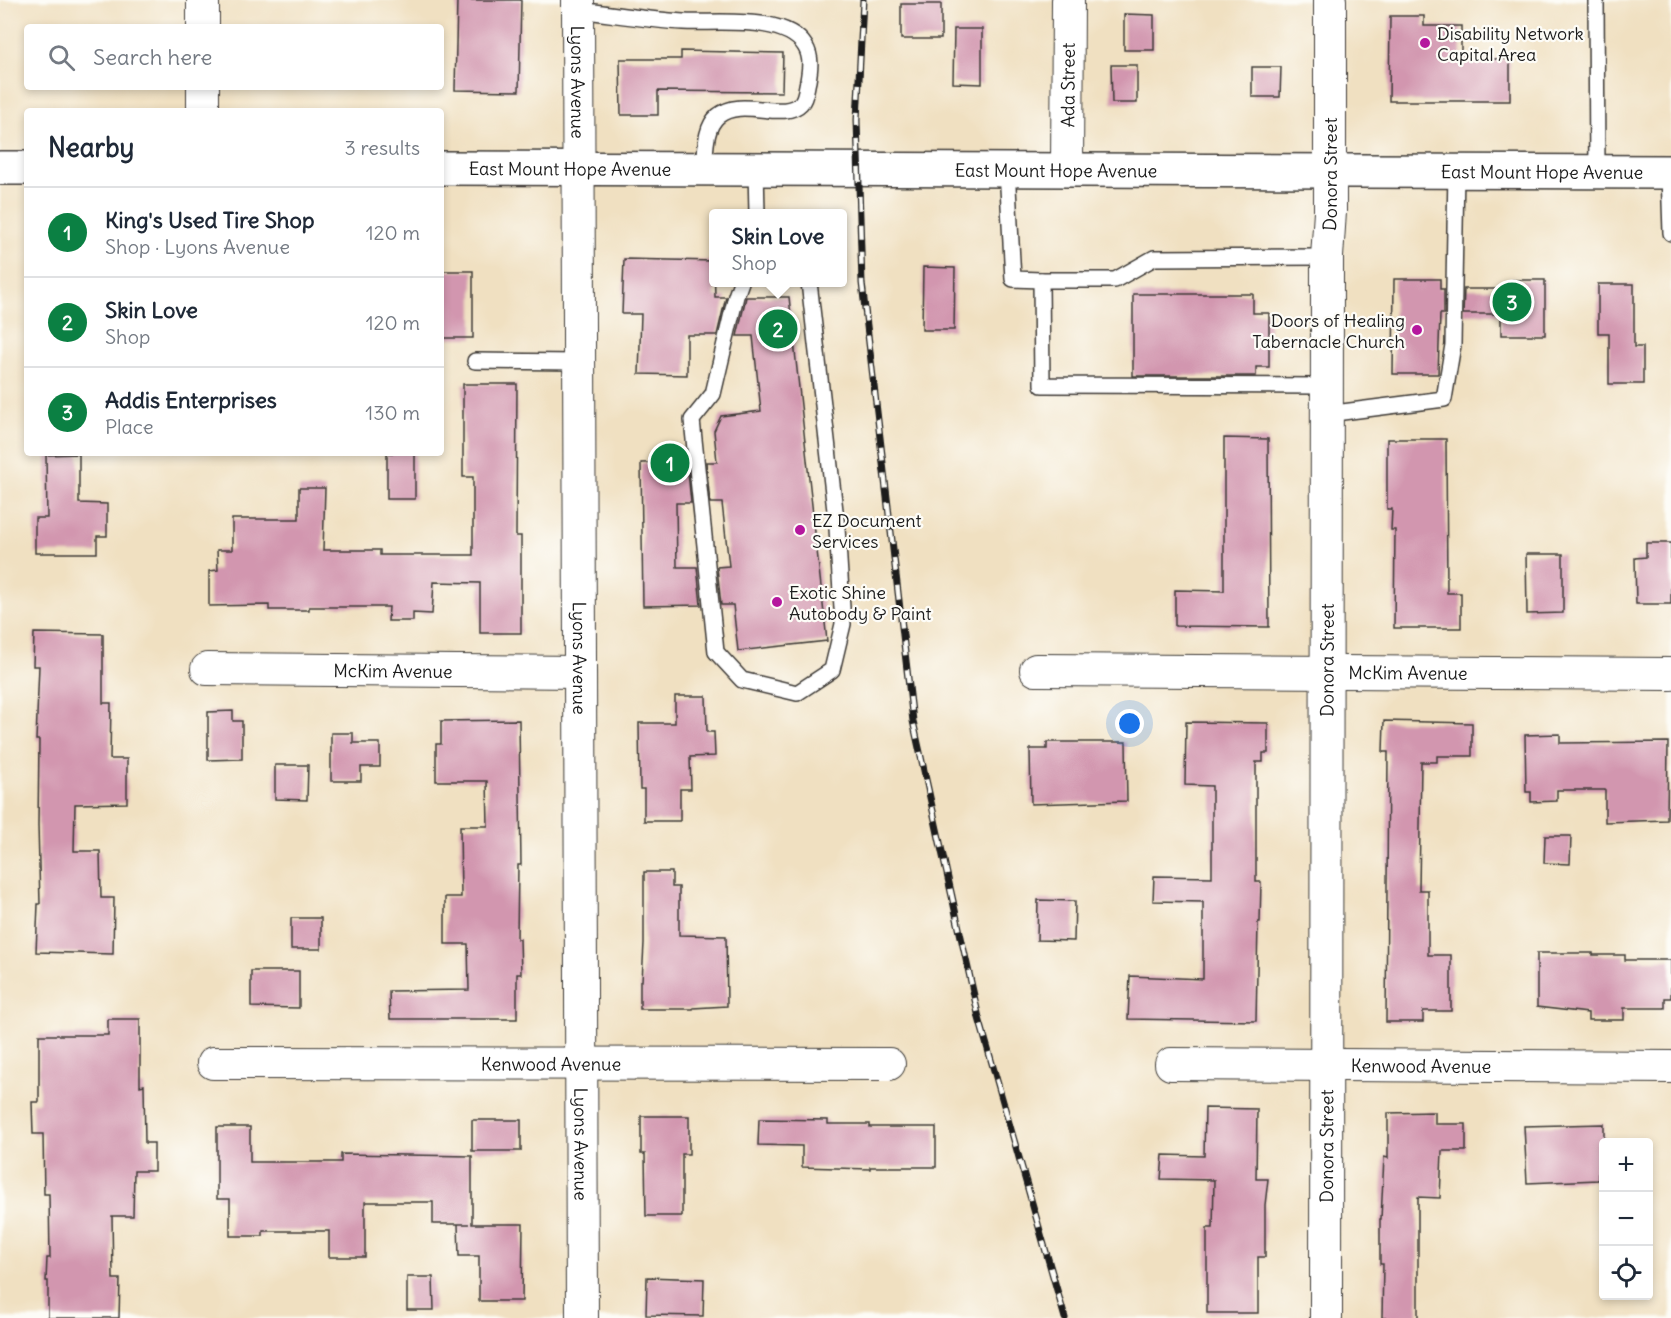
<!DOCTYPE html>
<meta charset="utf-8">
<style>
:root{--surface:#fff;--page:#f6f6f7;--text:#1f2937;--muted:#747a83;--line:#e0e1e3;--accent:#0b8043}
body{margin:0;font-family:Delius,sans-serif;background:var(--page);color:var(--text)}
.controls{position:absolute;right:18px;bottom:18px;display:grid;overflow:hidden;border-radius:6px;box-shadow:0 3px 9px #0003}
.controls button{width:54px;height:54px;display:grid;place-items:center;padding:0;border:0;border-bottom:2px solid var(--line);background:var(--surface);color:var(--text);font:30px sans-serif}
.you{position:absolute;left:1130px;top:724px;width:21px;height:21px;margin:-15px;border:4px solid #fff;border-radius:50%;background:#1a73e8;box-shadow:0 0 0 9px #1a73e833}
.badge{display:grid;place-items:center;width:39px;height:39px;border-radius:50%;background:var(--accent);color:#fff;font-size:20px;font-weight:700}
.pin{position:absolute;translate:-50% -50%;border:3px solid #fff;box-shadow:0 2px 6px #0006}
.popup{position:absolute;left:709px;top:209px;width:138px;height:78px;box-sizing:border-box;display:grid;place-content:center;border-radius:6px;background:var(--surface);filter:drop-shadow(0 2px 4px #0005);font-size:20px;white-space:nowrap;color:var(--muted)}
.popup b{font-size:22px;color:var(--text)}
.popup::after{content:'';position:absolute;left:50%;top:100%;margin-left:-12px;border:12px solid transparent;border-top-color:var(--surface)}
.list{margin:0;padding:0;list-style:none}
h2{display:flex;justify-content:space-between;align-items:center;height:78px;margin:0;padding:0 24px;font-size:26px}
h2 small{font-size:20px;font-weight:400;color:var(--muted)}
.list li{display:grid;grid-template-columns:39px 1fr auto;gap:18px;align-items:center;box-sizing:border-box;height:90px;padding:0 24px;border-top:2px solid var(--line)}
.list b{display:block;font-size:22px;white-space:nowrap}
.list p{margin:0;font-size:20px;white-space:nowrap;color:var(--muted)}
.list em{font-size:20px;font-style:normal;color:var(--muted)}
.icon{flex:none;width:33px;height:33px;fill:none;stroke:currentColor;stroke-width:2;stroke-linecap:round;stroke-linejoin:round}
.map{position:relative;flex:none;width:1671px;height:1318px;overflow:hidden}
.search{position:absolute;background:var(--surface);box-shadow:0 3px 9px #0003;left:24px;top:24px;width:420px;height:66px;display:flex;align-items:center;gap:15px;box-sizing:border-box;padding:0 21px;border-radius:6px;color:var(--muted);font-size:22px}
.panel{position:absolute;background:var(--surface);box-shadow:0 3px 9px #0003;left:24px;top:108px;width:420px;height:348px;border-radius:6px}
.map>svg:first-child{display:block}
.building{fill:#d296af}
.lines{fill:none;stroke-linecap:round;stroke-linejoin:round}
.service-casing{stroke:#3c3935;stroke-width:18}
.minor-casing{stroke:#3c3935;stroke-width:34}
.tertiary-casing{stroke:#3c3935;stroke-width:36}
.service{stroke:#fff;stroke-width:15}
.minor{stroke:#fff;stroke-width:32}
.tertiary{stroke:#fff;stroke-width:33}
.rail-casing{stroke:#1c1c1c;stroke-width:7}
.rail{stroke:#fdfcf7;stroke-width:4.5;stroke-dasharray:14;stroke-linecap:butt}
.poi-dot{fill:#b5179e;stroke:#fdfcf7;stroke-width:2}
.labels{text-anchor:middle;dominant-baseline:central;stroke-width:4.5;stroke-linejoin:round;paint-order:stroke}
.poi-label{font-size:18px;fill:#1c1c1c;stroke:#fdfcf7;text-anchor:start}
.street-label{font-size:18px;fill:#1c1c1c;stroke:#fdfcf7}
</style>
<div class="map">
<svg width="1671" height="1318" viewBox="0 0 1671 1318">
<rect width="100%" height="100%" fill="#fdfcf7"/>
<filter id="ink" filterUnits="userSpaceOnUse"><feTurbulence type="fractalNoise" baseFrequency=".0167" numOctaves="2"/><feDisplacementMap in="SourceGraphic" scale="12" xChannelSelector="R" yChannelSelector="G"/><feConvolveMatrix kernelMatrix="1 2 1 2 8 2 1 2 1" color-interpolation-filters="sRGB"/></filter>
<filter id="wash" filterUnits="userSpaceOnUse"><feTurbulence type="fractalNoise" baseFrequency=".008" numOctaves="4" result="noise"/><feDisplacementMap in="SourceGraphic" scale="24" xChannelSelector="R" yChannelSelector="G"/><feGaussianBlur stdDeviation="1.35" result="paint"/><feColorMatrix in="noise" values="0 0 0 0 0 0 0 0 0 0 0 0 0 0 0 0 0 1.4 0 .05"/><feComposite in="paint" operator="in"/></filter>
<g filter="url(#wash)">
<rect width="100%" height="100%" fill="#f0e0c1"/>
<g id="blocks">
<g class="building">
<polygon points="457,0 521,0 519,91 455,90"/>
<rect x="901" y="4" width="40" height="35"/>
<polygon points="1124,14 1154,15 1154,50 1124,50"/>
<polygon points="1390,16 1424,16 1424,26 1461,26 1461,59 1510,59 1510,101 1389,101"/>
<polygon points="954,29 982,29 982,84 953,83"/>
<polygon points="681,51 783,53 782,92 658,91 658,115 621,115 620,59 681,59"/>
<polygon points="1111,65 1137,65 1137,103 1112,103"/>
<polygon points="1252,67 1281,67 1280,97 1252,97"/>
<polygon points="624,259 714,261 715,297 726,297 717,335 687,335 687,375 639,374 641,314 622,314"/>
<polygon points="923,267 955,268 954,330 922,330"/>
<rect x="441" y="271" width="32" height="67"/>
<polygon points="1394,279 1440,279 1440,289 1444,289 1444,314 1440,314 1438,374 1393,374"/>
<polygon points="1512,280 1545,280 1545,335 1501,335 1501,314 1463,314 1464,289 1512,289"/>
<polygon points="1598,284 1634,284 1634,347 1643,347 1643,384 1609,384 1609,333 1598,333"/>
<polygon points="1133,294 1253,294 1253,313 1269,313 1269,367 1256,367 1256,376 1133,376"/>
<polygon points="746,297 789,297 827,641 738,651 733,605 721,605 717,567 729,566 722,503 710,503 706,462 717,462 714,431 721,416 761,411 753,336 737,336"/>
<polygon points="463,384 517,384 516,536 521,536 521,633 480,633 480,583 434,582 432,614 413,613 413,621 388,621 389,607 309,607 309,610 269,610 269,605 209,606 209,571 218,570 217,550 232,550 232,519 299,519 299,488 325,488 323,550 380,550 380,555 473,555 473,477 463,477"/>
<polygon points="1224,438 1268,439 1269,627 1175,626 1175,590 1224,591"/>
<polygon points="1387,439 1446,439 1447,593 1461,593 1461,628 1394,628 1395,530 1391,530 1392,509 1387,509"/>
<rect x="387" y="453" width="28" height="46"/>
<polygon points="79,454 79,503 107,504 107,536 97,536 97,553 35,553 35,518 47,518 46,455"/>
<polygon points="687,462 691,503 676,503 677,567 697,567 701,605 643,606 641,463"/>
<polygon points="1646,543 1671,543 1671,604 1636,604 1635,558 1646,557"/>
<polygon points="1526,554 1563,554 1563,613 1527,614"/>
<polygon points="34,633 103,634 103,703 111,703 110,759 127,759 127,803 75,804 74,851 100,851 101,898 114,898 113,954 36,952 38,904 40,904 38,825 39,740 36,740 39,666 33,666"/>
<polygon points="675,696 706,696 707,732 714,732 715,756 690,757 691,789 680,789 680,821 644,821 644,789 640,789 639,723 675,723"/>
<polygon points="233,711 233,721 242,721 242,759 208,760 208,712"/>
<polygon points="519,720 521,865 518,865 517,939 520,939 521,974 517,974 517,1019 390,1019 389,991 469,990 468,944 445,944 445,897 461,897 460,826 488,826 487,781 436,781 436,744 441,744 441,721"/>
<polygon points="1384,721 1472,723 1472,756 1437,756 1437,762 1421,762 1419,890 1428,890 1428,955 1451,955 1451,1011 1423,1011 1423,1022 1386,1022 1388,752 1383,752"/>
<polygon points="1186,722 1268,723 1268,753 1263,753 1263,762 1256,762 1256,882 1261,882 1260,922 1258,922 1256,1021 1128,1019 1130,976 1203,979 1203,902 1153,901 1154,876 1212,877 1212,786 1185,785"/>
<polygon points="331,733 353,733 353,743 380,743 380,767 361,767 361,781 331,781"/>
<polygon points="1560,734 1560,743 1668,742 1667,820 1605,822 1605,790 1557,790 1557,801 1531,802 1531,792 1526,792 1525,735"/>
<polygon points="1047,742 1126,742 1127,801 1031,804 1030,749 1047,749"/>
<polygon points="275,765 308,765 307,800 275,799"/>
<polygon points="1545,836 1571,836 1570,864 1544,863"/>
<polygon points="644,872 672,872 672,887 679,887 679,935 726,936 727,1006 693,1008 693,1009 640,1009 640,981 642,981 644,943"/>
<polygon points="1038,900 1075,901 1074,941 1037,940"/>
<rect x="291" y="918" width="30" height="31"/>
<polygon points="1537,953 1593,953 1593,955 1625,955 1625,960 1671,960 1671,998 1665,998 1665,1008 1624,1008 1624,1020 1588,1020 1588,1013 1537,1007"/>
<polygon points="251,971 299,971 299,1008 251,1007"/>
<polygon points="108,1019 140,1019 140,1086 144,1085 145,1143 154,1143 154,1171 134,1171 133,1216 112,1216 113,1279 120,1279 119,1318 48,1318 48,1281 46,1281 47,1258 50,1258 49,1194 44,1194 43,1134 33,1134 32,1102 39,1102 39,1035 108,1035"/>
<polygon points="1205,1108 1257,1109 1256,1179 1268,1179 1265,1205 1265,1257 1258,1257 1258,1313 1207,1313 1207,1228 1213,1228 1214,1180 1161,1179 1163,1155 1204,1156"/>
<polygon points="1435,1112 1435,1124 1466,1124 1466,1151 1442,1151 1440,1198 1418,1197 1418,1318 1382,1318 1383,1264 1380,1264 1380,1219 1381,1219 1384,1157 1388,1158 1388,1113"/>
<polygon points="641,1116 689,1116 689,1154 682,1154 682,1216 646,1216 645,1154 641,1154"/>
<polygon points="759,1119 828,1120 828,1124 870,1124 870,1127 936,1127 936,1167 870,1167 870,1169 802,1167 802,1146 758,1145"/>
<rect x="472" y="1120" width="49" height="31"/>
<polygon points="1604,1124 1604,1174 1598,1174 1598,1180 1527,1183 1524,1126"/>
<polygon points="217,1127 250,1127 250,1162 341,1162 341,1154 472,1156 472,1224 523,1224 522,1301 479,1301 479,1256 459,1256 458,1224 469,1224 433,1224 433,1202 365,1202 365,1257 329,1257 329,1231 263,1231 263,1236 230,1236 230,1199 217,1199"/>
<polygon points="407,1277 433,1277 434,1310 407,1310"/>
<polygon points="647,1277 704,1279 703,1316 646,1315"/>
</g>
</g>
</g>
<g filter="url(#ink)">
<use href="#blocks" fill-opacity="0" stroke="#3c3935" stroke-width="1.5"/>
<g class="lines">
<g class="service-casing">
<g id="service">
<polyline points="1596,0 1597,172"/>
<path d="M578,10C613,14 648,20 683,22C716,24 785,14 805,46C812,57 810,69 808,81C806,88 806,98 801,103C783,122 742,96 718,116C704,128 706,152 704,168"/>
<polyline points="756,168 757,214"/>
<polyline points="1007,169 1013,279 1041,280 1042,385 1327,386"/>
<polyline points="1669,172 1671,233"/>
<polyline points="1041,280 1115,280 1154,258 1327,257"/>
<polyline points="741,282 736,296 713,394 692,420 716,652 742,680 797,693 832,670 843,624 837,528 809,282"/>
<polyline points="475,361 578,362"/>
<polyline points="1327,414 1444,399 1453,345 1456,171"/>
</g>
</g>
<g class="minor-casing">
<g id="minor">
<polyline points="203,0 203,27"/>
<path id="s1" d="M578,0L582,1318"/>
<polyline points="203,87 203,111"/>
<path id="s2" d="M1067,169L1068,0"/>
<path id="s3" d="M207,669L580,672"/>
<path id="s4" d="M1036,670L1671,674"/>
<path id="s5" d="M213,1063L889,1064"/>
<path id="s6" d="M1171,1064L1671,1067"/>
<path id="s7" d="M1326,1318L1327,257L1330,212V0"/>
</g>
</g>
<g class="tertiary-casing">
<g id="tertiary">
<polyline points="0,168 27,168"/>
<path id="s8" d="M441,168L1671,172"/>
</g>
</g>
<use href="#service" class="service"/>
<use href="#minor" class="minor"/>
<use href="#tertiary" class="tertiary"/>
<g class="rail-casing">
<polyline id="rail" points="863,0 857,120 862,283 913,721 979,1018 1065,1318"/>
</g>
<use href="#rail" class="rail"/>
</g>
</g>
<g class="poi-dot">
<circle cx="1425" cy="43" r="6"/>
<circle cx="1417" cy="330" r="6"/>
<circle cx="800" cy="530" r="6"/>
<circle cx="777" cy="602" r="6"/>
</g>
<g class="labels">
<g class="poi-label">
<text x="1437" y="33">Disability Network<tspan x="1437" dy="21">Capital Area</tspan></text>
<text x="1405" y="320" text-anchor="end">Doors of Healing<tspan x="1405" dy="21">Tabernacle Church</tspan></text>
<text x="812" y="520">EZ Document<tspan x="812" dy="21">Services</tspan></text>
<text x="789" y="592">Exotic Shine<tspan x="789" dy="21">Autobody &amp; Paint</tspan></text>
</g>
<g class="street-label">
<text stroke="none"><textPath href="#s1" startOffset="82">Lyons Avenue</textPath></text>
<text stroke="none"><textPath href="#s2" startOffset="84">Ada Street</textPath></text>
<text stroke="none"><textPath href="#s8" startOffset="129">East Mount Hope Avenue</textPath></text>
<text stroke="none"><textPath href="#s8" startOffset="615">East Mount Hope Avenue</textPath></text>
<text stroke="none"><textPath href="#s8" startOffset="1101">East Mount Hope Avenue</textPath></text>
<text stroke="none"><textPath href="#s7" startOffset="1144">Donora Street</textPath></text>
<text stroke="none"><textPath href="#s1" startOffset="658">Lyons Avenue</textPath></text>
<text stroke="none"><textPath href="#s7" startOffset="658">Donora Street</textPath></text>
<text stroke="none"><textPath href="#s3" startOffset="186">McKim Avenue</textPath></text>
<text stroke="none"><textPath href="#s4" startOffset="372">McKim Avenue</textPath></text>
<text stroke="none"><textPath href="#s5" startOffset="338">Kenwood Avenue</textPath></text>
<text stroke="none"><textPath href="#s6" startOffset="250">Kenwood Avenue</textPath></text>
<text stroke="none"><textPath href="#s1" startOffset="1144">Lyons Avenue</textPath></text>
<text stroke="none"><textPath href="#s7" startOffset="172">Donora Street</textPath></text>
</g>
</g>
</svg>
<div class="controls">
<button>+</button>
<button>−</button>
<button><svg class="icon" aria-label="locate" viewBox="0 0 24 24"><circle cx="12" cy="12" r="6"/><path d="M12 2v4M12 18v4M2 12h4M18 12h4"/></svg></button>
</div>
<div class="you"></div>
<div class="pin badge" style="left:670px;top:463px">1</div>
<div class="pin badge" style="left:778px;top:329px">2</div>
<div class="popup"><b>Skin Love</b>Shop</div>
<div class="pin badge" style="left:1512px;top:302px">3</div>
<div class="search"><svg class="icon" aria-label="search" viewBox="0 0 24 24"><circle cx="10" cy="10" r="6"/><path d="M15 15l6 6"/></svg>Search here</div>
<section class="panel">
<h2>Nearby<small>3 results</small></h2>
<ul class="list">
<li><span class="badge">1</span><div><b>King's Used Tire Shop</b><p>Shop · Lyons Avenue</p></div><em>120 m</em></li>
<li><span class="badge">2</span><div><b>Skin Love</b><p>Shop</p></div><em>120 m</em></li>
<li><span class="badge">3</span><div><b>Addis Enterprises</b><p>Place</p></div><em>130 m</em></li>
</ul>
</section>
</div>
